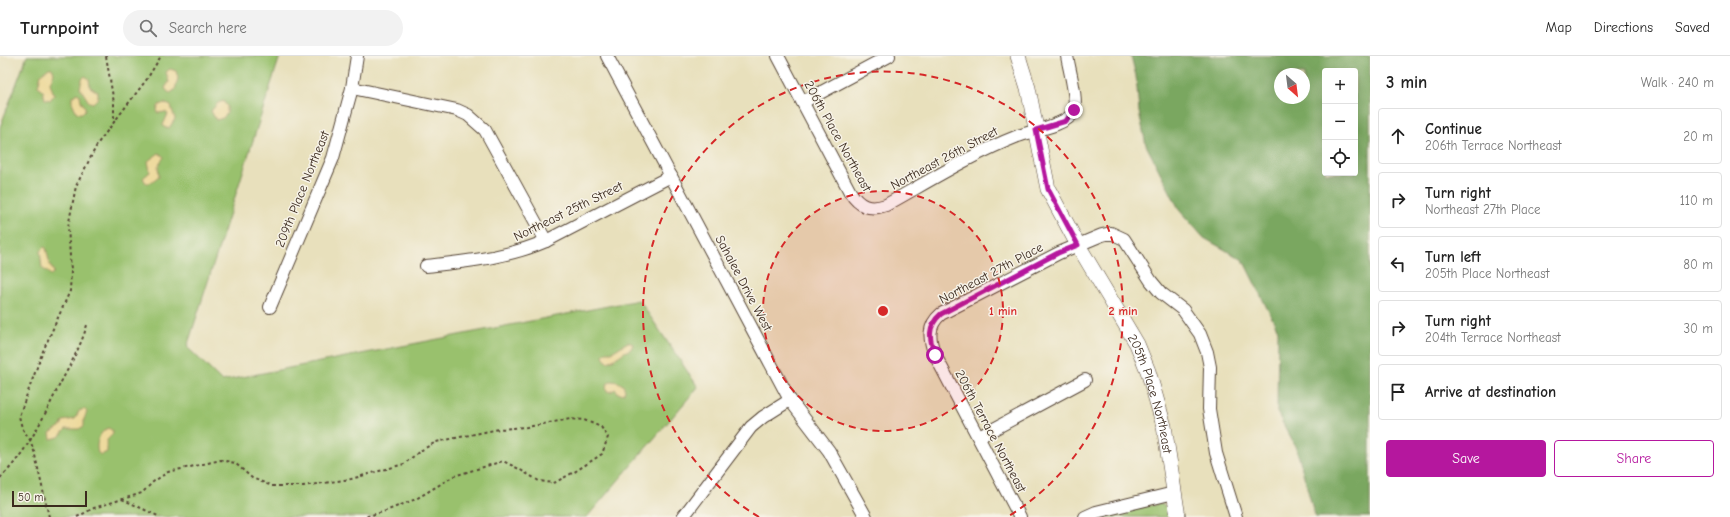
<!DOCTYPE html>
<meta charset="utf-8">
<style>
:root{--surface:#fff;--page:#f2f2f2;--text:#222;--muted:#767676;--line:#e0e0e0;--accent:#b5179e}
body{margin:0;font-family:"Comic Neue",sans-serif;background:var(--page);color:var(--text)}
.controls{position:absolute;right:12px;top:12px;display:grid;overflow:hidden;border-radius:4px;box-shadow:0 4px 16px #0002}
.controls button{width:36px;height:36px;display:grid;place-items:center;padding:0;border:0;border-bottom:1px solid var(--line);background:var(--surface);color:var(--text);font:20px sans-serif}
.compass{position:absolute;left:1274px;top:12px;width:36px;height:36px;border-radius:50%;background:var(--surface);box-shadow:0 4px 16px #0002;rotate:152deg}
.scale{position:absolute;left:12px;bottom:10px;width:75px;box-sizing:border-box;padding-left:4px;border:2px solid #3b2a1e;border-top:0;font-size:11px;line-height:14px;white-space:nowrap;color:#3b2a1e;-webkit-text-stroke:3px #f7f3e8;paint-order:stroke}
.stop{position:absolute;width:12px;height:12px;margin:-9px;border:3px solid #b5179e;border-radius:50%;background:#fff}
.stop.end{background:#b5179e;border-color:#fff;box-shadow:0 1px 4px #0008}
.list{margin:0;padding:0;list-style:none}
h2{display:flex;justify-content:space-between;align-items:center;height:52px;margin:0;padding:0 16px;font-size:17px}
h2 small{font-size:13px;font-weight:400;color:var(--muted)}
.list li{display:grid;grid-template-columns:26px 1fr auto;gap:12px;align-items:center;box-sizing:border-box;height:56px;margin:0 8px 8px;padding:0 8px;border:1px solid var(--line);border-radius:4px}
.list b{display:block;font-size:15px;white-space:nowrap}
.list p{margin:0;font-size:13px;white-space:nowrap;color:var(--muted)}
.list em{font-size:13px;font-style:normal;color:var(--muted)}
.actions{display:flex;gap:8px;padding:12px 16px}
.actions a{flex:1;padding:9px 0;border:1px solid var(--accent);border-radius:4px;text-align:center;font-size:14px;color:var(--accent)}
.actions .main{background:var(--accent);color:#fff}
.icon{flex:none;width:22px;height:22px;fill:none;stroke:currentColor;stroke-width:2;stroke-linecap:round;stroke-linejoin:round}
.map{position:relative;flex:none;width:1370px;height:461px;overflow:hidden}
header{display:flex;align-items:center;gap:24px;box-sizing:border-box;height:56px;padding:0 20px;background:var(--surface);border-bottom:1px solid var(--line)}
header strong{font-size:19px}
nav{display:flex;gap:22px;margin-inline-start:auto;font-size:14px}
.search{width:280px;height:36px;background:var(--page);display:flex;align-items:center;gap:10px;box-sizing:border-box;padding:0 14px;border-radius:22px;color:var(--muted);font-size:15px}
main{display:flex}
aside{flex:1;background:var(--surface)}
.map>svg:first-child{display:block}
.green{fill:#99c16d;stroke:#6a7646}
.forest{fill:#7aa760;stroke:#5a683f;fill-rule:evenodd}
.sand{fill:#eeda9e;stroke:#94825e}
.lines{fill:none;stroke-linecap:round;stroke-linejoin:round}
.minor-casing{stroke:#554536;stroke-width:14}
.tertiary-casing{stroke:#554536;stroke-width:16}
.path{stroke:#554536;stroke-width:2;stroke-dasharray:3 3;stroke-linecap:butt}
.minor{stroke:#fff;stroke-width:12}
.tertiary{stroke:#fff;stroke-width:15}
.route{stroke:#b5179e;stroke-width:5}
.ring{fill:none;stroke:#d62828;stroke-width:2;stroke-dasharray:7 5}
.labels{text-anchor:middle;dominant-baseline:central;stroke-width:3;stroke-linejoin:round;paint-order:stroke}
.street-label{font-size:13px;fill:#3b2a1e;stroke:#f7f3e8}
.centre{fill:#d62828;stroke:#f7f3e8;stroke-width:2}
.ring-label{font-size:12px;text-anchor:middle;font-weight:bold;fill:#d62828;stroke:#f7f3e8;stroke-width:3;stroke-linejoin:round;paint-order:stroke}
</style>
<header>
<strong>Turnpoint</strong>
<div class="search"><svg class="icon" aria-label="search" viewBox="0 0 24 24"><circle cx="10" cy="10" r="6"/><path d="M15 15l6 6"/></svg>Search here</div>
<nav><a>Map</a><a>Directions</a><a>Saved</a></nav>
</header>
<main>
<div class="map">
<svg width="1370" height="461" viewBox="0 0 1370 461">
<rect width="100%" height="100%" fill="#f7f3e8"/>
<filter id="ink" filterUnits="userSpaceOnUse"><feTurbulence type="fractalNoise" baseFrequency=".025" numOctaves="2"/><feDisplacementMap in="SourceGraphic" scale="8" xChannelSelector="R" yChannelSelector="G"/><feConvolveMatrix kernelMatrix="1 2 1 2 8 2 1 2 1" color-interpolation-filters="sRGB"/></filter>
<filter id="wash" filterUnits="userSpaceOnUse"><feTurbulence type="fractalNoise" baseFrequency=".012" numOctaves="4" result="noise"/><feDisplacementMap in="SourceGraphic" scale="16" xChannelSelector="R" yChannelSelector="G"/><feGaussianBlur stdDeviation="0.9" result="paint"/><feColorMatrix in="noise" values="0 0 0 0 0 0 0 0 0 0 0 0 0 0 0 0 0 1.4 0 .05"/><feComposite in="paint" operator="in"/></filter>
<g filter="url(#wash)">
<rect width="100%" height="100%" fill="#e8e0bc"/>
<g class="green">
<polygon points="27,0 280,0 187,291 222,325 639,244 698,331 587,461 0,461 0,71"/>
<polygon points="1161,448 1167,451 1171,461 1106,461 1123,454"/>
</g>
<path class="forest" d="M1131,0H1370V461H1315L1297,394L1277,356L1278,274L1243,204L1204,182L1180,155L1146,89L1139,56L1136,20ZM1325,15H1355V117H1325ZM1280,18H1304V42H1280Z"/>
<g class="sand">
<polygon points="49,12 52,12 54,17 50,27 54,39 50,44 45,43 43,35 38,30 41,18"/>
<polygon points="170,13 176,15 178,22 175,34 170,37 167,35 165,32 169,26 166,16"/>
<polygon points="85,20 89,23 90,31 98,36 98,42 93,47 89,46 80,32 82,23"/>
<polygon points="77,37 80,39 81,45 85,51 85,54 82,57 77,57 72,46 72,41"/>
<polygon points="223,45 227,50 227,57 223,62 216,64 211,55 218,47"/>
<polygon points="164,47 171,50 175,63 169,72 165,72 163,69 168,58 165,56 158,57 157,54 159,49"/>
<polygon points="159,97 164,101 158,110 159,120 150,127 146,127 143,122 150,116 148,105"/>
<polygon points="44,191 46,192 50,209 54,216 51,219 42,212 40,195"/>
<path d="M628,286L633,288L631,293C622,296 617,303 608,306L605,304L603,299L606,296H612Z"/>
<polygon points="611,325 618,326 623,329 625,334 624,337 619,338 615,333 611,336 607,335 606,329"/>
<polygon points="84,353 87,356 84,363 84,370 79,373 66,373 59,381 51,383 50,377 61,370 63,365 75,363 79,355"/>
<path d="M108,372L112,374L113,378L107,384V396L101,399L98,397C95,388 99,376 108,372Z"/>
</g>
</g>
<g filter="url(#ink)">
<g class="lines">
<g class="minor-casing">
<g id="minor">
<polyline points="607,0 790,344 829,395 866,461"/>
<path d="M778,0L850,136C859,150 869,155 886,149C929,125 972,98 1018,80C1032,75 1066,69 1073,57C1079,46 1069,13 1067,0"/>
<polyline points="352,32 457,54 468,59 485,74 546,185"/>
<polyline points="803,46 889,0"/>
<path d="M426,210C468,205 507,202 546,185L671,120"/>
<polyline points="270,251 333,102 352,32 357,0"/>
<polyline points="979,381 1085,324"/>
<polyline points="683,461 751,371 763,361 790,344"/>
<path d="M1020,461L935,299C929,283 927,270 941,258L1059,197L1102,179L1111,177L1124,183L1151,225L1161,237L1183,254L1200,278L1207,296L1210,311L1209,353L1216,397L1236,461"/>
<polyline points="1085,461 1096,456 1174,437"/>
</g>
</g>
<g class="tertiary-casing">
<g id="tertiary">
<path id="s1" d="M1018,0L1028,32L1048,133L1078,189L1137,288L1148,315L1164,370L1178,461"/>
</g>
</g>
<g class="path">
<polyline points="106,0 114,47 114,66"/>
<path d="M0,422C27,397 44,360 60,328C70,309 81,290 87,269"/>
<polyline points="122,443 160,461"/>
<polyline points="49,461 34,395 30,384 22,372 19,360 43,295 70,235 71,215 68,171 76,130 98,87 147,23 161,0"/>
<polyline points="77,461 94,452 142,437 153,426 168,416 221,404 235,407 252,422 272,430 303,430 351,423 404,408 420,395 436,386 499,373 527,371 570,363 584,364 601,371 608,381 602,398 576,415 554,427 539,425 519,413 503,405 454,420 416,443 383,456 364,461"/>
</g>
<use href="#minor" class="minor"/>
<use href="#tertiary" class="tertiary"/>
</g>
</g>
<g class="lines" filter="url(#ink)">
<path class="route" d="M935,299C929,283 927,270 941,258L1058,197L1078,189L1048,133L1036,74L1066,65L1074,54"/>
</g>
<circle cx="883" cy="255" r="120" fill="#d62828" fill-opacity=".12"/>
<g class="ring">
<circle cx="883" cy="255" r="120"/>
<path d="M759 461A240 240 0 1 1 1007 461"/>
</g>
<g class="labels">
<g class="street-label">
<text transform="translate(838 80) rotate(61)">206th Place Northeast</text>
<text transform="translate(944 102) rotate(-28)">Northeast 26th Street</text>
<text transform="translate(302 133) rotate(-68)">209th Place Northeast</text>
<text transform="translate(568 155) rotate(-26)">Northeast 25th Street</text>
<text transform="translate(991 217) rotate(-28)">Northeast 27th Place</text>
<text transform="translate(744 227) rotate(62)">Sahalee Drive West</text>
<text stroke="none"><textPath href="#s1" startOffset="367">205th Place Northeast</textPath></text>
<text transform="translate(991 375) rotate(62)">206th Terrace Northeast</text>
</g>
</g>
<circle cx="883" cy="255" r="6" class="centre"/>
<g class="ring-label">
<text x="1003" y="259">1 min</text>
<text x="1123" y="259">2 min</text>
</g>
</svg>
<div class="controls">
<button>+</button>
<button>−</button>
<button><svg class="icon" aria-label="locate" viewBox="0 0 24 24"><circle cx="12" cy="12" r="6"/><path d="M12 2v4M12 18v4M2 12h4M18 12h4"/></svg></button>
</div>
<svg class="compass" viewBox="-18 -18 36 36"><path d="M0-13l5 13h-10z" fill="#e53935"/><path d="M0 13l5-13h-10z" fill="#767676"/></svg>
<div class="scale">50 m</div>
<div class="stop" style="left:935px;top:299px"></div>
<div class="stop end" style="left:1074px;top:54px"></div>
</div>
<aside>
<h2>3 min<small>Walk · 240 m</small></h2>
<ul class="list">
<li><svg class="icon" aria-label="ahead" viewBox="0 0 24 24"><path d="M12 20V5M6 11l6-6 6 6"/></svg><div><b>Continue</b><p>206th Terrace Northeast</p></div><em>20 m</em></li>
<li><svg class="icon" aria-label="right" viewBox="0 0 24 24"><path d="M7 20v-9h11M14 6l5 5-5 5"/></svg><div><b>Turn right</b><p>Northeast 27th Place</p></div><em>110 m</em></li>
<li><svg class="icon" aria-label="left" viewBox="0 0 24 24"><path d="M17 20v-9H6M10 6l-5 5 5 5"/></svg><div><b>Turn left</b><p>205th Place Northeast</p></div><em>80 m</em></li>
<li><svg class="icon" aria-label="right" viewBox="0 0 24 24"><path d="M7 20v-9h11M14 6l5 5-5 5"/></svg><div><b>Turn right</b><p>204th Terrace Northeast</p></div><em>30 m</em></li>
<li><svg class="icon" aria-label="arrive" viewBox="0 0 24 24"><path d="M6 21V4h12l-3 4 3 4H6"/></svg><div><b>Arrive at destination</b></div></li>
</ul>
<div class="actions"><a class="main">Save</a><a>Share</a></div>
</aside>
</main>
